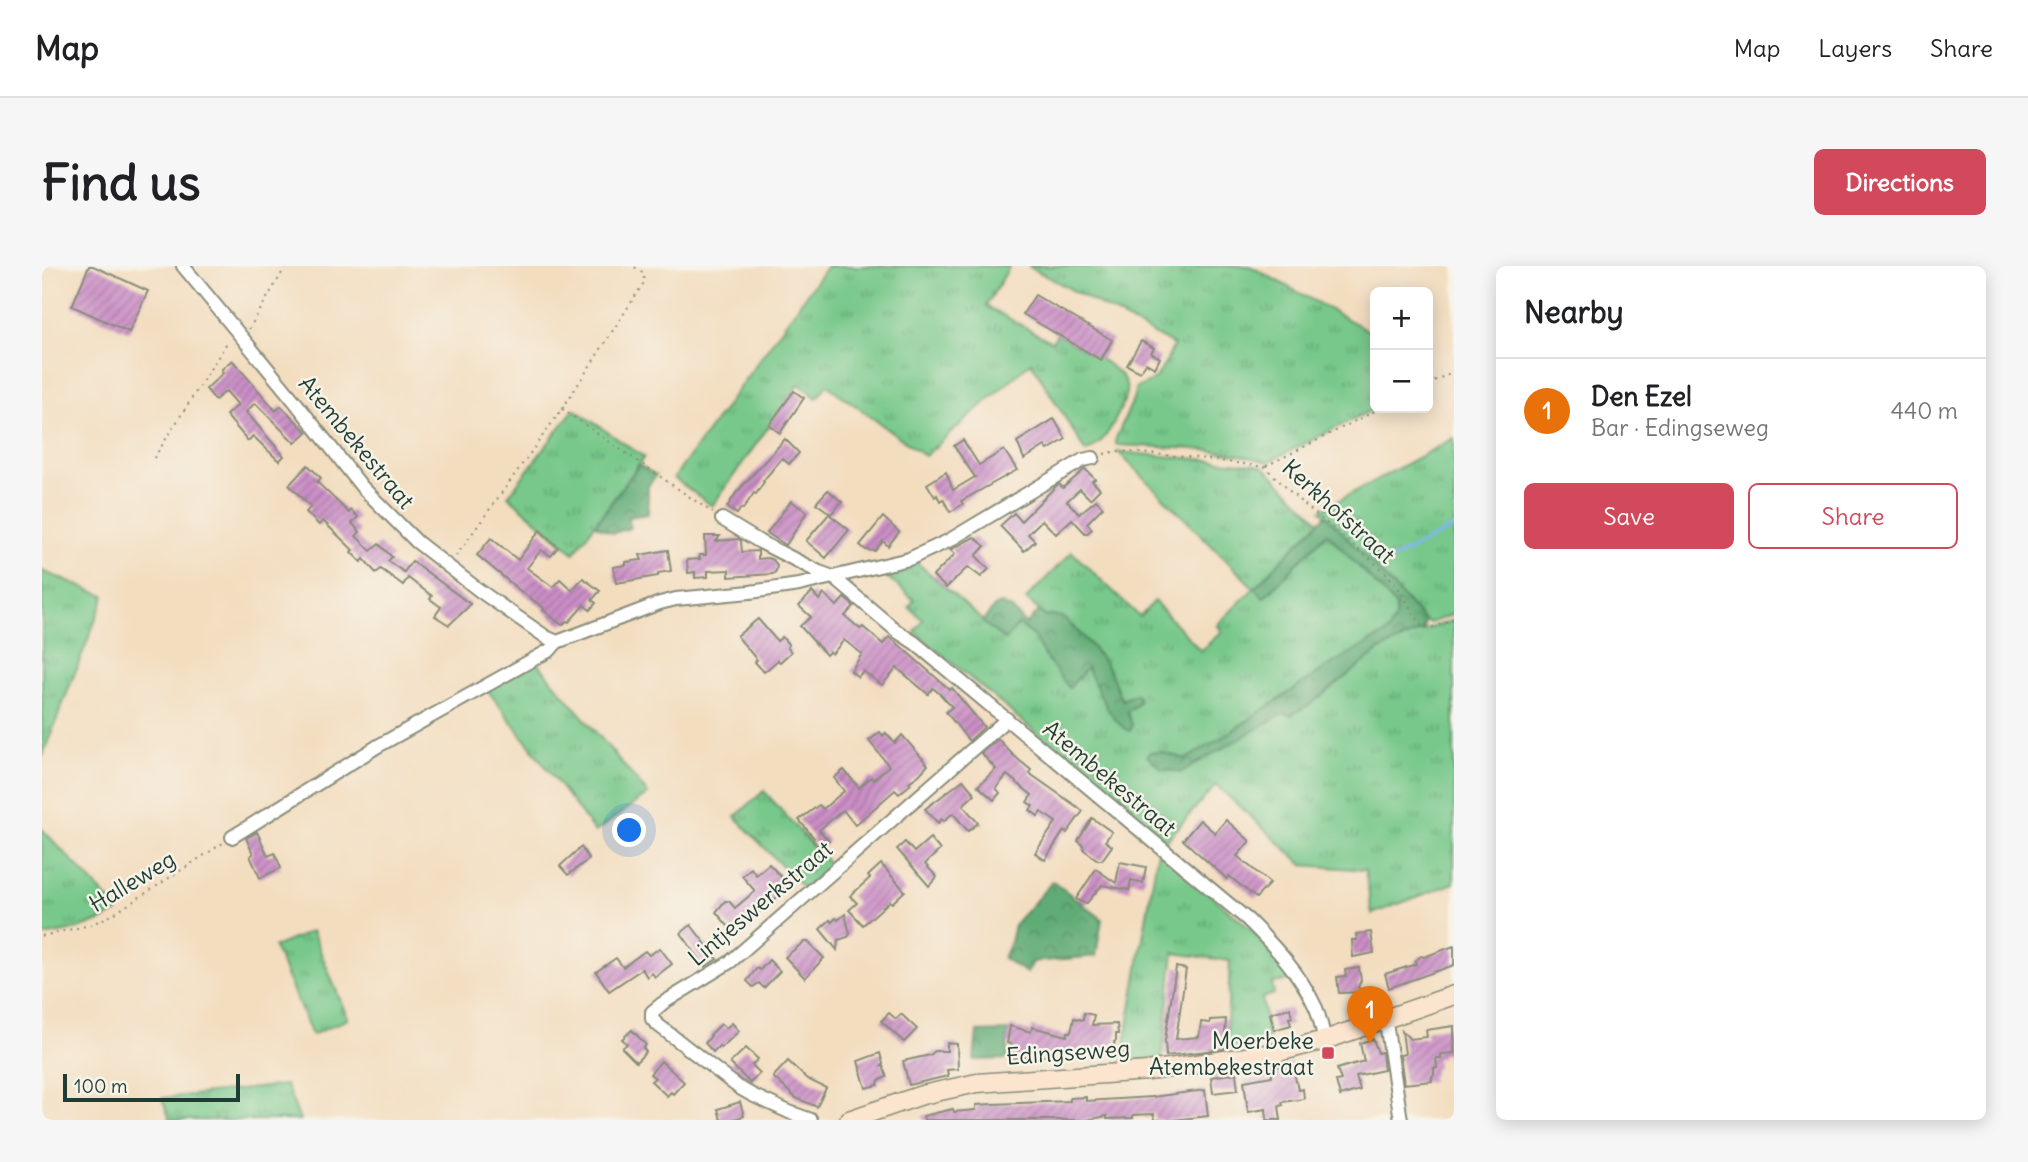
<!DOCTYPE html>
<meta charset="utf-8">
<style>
:root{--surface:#fff;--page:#f6f6f6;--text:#202124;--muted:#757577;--line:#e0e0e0;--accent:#d1495b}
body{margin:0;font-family:Delius,sans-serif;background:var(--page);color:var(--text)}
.controls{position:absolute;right:21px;top:21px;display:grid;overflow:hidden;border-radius:10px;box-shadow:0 4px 18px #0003}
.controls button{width:63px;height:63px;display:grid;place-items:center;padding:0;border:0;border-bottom:2px solid var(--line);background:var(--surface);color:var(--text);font:35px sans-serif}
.scale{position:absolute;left:21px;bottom:18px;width:177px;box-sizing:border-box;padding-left:7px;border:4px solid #1f3d34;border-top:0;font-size:19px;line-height:24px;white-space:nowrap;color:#1f3d34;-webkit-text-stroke:5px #f7f3e8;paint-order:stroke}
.you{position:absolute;left:588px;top:565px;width:24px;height:24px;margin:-18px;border:5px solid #fff;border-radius:50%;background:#1a73e8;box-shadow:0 0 0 10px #1a73e833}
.badge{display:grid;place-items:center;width:46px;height:46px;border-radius:50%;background:var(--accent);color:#fff;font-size:23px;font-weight:700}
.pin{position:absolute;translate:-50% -58px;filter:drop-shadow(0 2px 4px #0008)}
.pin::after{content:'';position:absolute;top:37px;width:24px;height:21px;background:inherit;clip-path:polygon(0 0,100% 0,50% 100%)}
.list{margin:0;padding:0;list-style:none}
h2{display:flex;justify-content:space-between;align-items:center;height:91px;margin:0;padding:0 28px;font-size:30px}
h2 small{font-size:23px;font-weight:400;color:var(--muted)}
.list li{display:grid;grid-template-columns:46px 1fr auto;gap:21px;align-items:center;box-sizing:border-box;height:105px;padding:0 28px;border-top:2px solid var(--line)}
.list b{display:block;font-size:26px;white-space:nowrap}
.list p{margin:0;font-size:23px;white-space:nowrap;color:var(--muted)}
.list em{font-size:23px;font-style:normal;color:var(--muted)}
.actions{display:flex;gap:14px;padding:21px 28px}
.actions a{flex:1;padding:16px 0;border:2px solid var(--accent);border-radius:10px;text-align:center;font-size:24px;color:var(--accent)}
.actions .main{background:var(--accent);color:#fff}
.map{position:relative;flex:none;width:1412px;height:854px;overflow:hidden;border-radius:10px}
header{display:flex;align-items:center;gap:42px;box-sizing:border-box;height:98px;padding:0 35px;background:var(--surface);border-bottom:2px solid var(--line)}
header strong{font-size:33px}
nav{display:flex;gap:38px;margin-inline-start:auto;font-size:24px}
.intro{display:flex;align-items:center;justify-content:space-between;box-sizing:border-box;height:168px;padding:0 42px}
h1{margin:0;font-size:49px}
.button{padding:18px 32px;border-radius:10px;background:var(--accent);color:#fff;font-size:24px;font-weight:700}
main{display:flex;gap:42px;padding:0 42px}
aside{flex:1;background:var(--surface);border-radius:10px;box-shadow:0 4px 18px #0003}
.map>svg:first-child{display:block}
.grass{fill:url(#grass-tufts);stroke:#4b825f;stroke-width:2}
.forest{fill:url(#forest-crowns);stroke:#407455;stroke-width:2}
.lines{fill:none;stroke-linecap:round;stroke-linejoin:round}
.stream{stroke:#82b4ee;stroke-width:3.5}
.building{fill:url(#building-hatch)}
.street-casing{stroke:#898d7a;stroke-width:16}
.secondary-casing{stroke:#898d7a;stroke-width:21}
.path{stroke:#898d7a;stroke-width:2;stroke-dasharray:2 5;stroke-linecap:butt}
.street{stroke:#fff;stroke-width:12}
.secondary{stroke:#fce5cf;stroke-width:18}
.poi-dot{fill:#d1495b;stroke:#f7f3e8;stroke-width:2.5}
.labels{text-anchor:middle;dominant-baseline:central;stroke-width:5;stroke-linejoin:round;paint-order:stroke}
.street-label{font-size:23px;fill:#1f3d34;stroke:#f7f3e8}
.poi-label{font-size:23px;fill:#1f3d34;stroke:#f7f3e8;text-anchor:end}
</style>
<header>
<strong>Map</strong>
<nav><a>Map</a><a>Layers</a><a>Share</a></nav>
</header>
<div class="intro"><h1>Find us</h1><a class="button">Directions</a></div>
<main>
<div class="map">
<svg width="1412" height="854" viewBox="0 0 1412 854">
<defs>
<pattern id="grass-tufts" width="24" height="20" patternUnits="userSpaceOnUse" patternTransform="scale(1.75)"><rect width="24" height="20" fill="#77c88a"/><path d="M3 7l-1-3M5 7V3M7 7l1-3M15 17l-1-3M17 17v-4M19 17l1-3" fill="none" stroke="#61a472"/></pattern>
<pattern id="forest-crowns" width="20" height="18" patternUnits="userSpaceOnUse" patternTransform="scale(1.75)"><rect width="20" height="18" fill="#61ac76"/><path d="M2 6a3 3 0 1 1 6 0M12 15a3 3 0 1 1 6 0" fill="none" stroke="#4f8d62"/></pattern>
<pattern id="building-hatch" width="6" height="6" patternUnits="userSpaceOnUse" patternTransform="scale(1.75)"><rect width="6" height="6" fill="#cb8ec6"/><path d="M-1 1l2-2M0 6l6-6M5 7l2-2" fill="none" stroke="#a475a2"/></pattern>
</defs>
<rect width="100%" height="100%" fill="#f7f3e8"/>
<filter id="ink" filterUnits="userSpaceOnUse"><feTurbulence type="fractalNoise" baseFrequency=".0143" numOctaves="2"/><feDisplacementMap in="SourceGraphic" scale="14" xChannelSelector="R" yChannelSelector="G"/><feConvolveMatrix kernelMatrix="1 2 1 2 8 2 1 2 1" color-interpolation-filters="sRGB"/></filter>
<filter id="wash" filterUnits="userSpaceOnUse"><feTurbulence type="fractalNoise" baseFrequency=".00686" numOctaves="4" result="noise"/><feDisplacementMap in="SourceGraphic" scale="28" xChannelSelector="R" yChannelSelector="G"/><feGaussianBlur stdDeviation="1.57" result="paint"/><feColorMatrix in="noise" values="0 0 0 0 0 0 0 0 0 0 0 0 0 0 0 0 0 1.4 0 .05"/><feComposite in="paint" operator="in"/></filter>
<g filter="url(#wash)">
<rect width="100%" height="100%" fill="#f3ddbf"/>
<g class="grass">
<path d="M785,0H968L944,40L1010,76L1015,68C1031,78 1082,102 1084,119C1086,129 1080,141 1075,150C1068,165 1060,178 1044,186L989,96L883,190L785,119L775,132L757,118L670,240L632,212Z"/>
<path d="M986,0H1208L1333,68L1334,142L1226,196C1180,181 1124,182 1075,179L1073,176L1074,172L1091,134L1094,121C1117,117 1122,99 1132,79Z"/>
<polygon points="532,143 602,191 532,287 466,230"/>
<polygon points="1412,172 1412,348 1388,357 1383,355 1279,244"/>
<path d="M1076,186L1211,198L1222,201L1278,256L1212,322L1222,331L1285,267L1354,340L1353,353L1346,367L1294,395L1181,471L1144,493L1133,490L1139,506L1242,447L1249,449C1281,432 1306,404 1337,385C1359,370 1387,363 1412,354V617L1330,648L1323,604L1261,599L1174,519L1124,575L873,366L881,354L867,341L872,334L836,303L872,294L963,374L977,358L992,371L1002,389L1028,421L1045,401L1067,444C1079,445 1090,447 1097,435L1094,428L1080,434C1075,425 1073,417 1069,408C1058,387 1038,367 1021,351H1004L984,333L1030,286L1098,351L1112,335L1159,385L1180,365L1175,359L1212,322Z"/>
<polygon points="0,305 63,330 0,491"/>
<polygon points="493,394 606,528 553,566 444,422"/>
<polygon points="722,525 789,600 762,623 693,551"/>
<path d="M0,563L73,640L76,646C50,660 29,666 0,670Z"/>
<polygon points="1116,584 1210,664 1253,714 1230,717 1232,728 1220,732 1227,776 1184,784 1188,695 1132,687 1120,792 1080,795"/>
<polygon points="270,665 306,753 270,769 232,681"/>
<polygon points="244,819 258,854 128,854 120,832"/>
</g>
<g class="forest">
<polygon points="597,199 614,209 606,220 606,248 586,251 588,262 571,267 553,259"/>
<polygon points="1284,249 1383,355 1381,364 1338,384 1269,438 1249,449 1242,447 1139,506 1120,503 1105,490 1109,486 1119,486 1144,493 1181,471 1294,395 1345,367 1353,353 1354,340 1285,267 1222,331 1212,322"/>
<path d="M959,338L970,343L984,358L997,345L1004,351L1010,349L1021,351C1038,367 1058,387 1069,408C1073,416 1075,425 1080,434L1094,428L1097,434L1094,439L1085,445L1090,459L1088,465C1068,458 1055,420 1045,402L1027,422L1002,389L992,371L977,358L963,374L940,356L953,340Z"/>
<polygon points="1011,615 1060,653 1054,690 991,696 985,707 961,692 968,676 972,659"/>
<polygon points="967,765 965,774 966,793 932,794 935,766"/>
</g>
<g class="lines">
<polyline class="stream" points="1340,298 1412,261"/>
</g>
<g id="blocks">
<g class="building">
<polygon points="47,0 51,0 106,25 87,66 30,40"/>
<polygon points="993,29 1070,74 1059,94 981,48"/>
<polygon points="1099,75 1112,82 1109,87 1118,92 1113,102 1104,97 1098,106 1085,99"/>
<polygon points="190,94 234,145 239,140 265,166 253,177 213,137 204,146 242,190 237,195 211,170 206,175 184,149 196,139 184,125 173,134 164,123 181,107 179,104"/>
<polygon points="752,125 762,132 738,167 727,159"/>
<polygon points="1012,153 1024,173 1006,184 1003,180 982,193 975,176"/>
<polygon points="743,173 757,187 747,198 740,192 721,215 722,216 714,228 712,227 701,243 699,242 695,248 685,241 694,227"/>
<polygon points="921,174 937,199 962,184 975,204 919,235 921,238 908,246 901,233 898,235 895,229 893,231 885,218 904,206 911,224 933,211 912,180"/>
<polygon points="266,199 279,212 275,216 307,247 309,244 316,251 310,257 318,266 314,270 329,285 337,278 350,291 346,295 362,306 370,295 428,338 425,342 407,359 393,350 399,341 388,333 390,330 366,312 361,319 339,303 334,307 322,293 319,296 309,286 311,284 281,255 277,259 264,246 269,241 247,219"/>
<polygon points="1043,203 1053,213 1050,215 1058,223 1048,233 1038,223 1025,235 1037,248 1054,234 1061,241 1045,257 1050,263 1044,268 1030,253 1014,268 1000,254 986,268 993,275 982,285 958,260 972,247 979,255 1014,220 1017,218 1021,222"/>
<polygon points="786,224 800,236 789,248 774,237"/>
<polygon points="749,235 765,246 744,279 725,267"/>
<polygon points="787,248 807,264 784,292 764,275"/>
<polygon points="841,251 857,266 846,280 841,275 833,285 824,284 818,279"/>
<polygon points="498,264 516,281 509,290 499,284 485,302 511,321 518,313 530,324 541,312 558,325 550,334 554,337 548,344 542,339 527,356 525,355 520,359 501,344 502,342 477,324 435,289 449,272 476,294"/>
<polygon points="663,270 678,270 674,275 697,273 699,275 700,286 716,285 716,293 726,292 731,294 735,299 734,305 731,308 687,311 687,304 666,305 666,311 653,312 653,306 646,307 645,294 658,293 657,289 664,289"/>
<polygon points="932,271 943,280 934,290 947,303 939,311 926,301 904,322 891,310 913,288 908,284"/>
<polygon points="626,284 629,305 616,307 616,310 574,317 571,301 584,299 584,296 600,294 598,289"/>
<polygon points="770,326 777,334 782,328 795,340 802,332 812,340 803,350 818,363 821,361 841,378 847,371 855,377 908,424 910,422 942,461 927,475 904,446 910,441 899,429 891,422 886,428 855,402 840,419 821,405 816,411 809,405 820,388 802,374 790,388 787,386 784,389 758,360 769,351 757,340"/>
<polygon points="716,353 735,375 740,371 747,379 745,381 749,386 738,396 736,394 722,406 713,396 715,394 695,370"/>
<polygon points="838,466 841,470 844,467 853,477 860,469 886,499 877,509 867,516 869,518 857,528 853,524 813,559 801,544 777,564 787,575 778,583 770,574 772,572 757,554 777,539 781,543 802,525 792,512 802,504 817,522 829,511 831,514 847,500 827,475"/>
<polygon points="956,473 971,489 989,504 987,507 1041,545 1025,567 1022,565 1003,594 993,587 1014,556 999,546 996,550 988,544 991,540 985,536 990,529 965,509 954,522 958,527 952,534 936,520 954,503 939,487"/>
<polygon points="921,514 933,528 921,539 936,557 926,565 911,547 902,555 900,553 896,557 883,543"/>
<polygon points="1050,552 1070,566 1063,575 1070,580 1060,594 1056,594 1042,584 1041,579 1036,575"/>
<polygon points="1158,554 1173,567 1184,554 1208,575 1195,590 1228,617 1214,632 1187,610 1185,613 1141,574"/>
<polygon points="215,566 226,590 233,587 239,602 218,612 208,590 211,588 204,572"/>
<polygon points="888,572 898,584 883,598 895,611 887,620 855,583 863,576 872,586"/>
<polygon points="539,581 547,593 526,609 518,600"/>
<polygon points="1078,596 1104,601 1101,617 1089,614 1087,624 1060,619 1044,638 1034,633 1054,603 1074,617"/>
<polygon points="727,598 746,618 738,625 740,627 692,667 674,646 683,635 687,635 693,642 713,625 700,610 709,602 714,609"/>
<polygon points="839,598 863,625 850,637 848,635 821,659 807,644 815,637 808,630 828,612 826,610"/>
<polygon points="803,648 808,668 806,671 796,674 795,684 778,663 788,654 790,656 794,652 796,654"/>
<polygon points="649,659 675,693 663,701 639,667"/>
<polygon points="1329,666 1332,687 1311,691 1310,674 1315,674 1314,668"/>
<polygon points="762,676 766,676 782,692 763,712 743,691"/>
<polygon points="1412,680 1412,699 1347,722 1343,708 1374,698 1373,695 1379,690 1382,691"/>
<polygon points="618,682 630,698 613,711 610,707 605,711 600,703 567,725 554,706 574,692 581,701 603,685 607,689"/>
<polygon points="727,694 738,705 722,722 717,717 711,721 705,715 715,702 718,704"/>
<polygon points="1134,701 1144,703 1134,773 1157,771 1159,756 1168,757 1168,754 1184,753 1182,783 1124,790 1123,774"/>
<polygon points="1317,702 1319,714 1316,721 1321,726 1297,727 1295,711 1304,710 1303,704"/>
<polygon points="1248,742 1250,751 1247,752 1249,759 1232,764 1228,747"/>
<polygon points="847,747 854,753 859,748 875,763 862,776 839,755"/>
<polygon points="1042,747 1052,749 1050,759 1075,758 1076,768 1074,768 1074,775 1072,776 1073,785 970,792 969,778 965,777 968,760 989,766 990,761 1025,770 1026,766 1029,766 1032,752 1041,754"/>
<polygon points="690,757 697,765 679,782 677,780 671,786 663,777 669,770 668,769 679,758 684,762"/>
<polygon points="1412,760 1412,787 1399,788 1399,792 1394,792 1395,802 1392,802 1392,809 1390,810 1390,815 1362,818 1358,789 1363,788 1360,765 1368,773 1385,771 1384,764"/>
<polygon points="590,764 604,779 601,782 604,786 594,796 580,782 585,778 580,773"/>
<polygon points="1331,773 1336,787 1340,786 1342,804 1314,810 1318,824 1298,830 1294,815 1299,814 1295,803 1322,795 1318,777"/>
<polygon points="905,777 915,778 916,803 905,804 906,810 867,819 861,795 888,789 893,785 905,785"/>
<polygon points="704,782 716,793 710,799 718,807 708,817 688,797"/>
<polygon points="838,787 841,798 839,800 841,800 845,811 837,814 836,819 824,822 816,795"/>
<polygon points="619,795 642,816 631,828 629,826 625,830 609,815 613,812 608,808"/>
<polygon points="746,795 765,813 784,822 775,841 754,832 731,811"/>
<polygon points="1250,797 1256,824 1261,823 1262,833 1240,836 1241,839 1237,840 1239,854 1225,854 1224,843 1206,846 1202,815 1230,810 1229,802"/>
<polygon points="1194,807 1196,824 1171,827 1169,811"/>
<polygon points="1163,824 1166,850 1131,854 1113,854 1112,848 1091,849 1091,852 1065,853 1065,850 1045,854 882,854 881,850 911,843 912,846 934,844 934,839 950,838 1028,835 1028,832 1044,831 1044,835 1110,831"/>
<polygon points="698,836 702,850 689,854 679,854 676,843"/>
</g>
</g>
</g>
<g filter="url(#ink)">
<use href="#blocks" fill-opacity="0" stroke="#898d7a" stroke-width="2"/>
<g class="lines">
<g class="street-casing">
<g id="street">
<polyline points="141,0 254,137 320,221 375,276 438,325 504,371 515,376"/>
<path d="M680,253L718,276L777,306L791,311L856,366L873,377L1206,654C1233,681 1258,707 1274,742C1278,752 1280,763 1283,774"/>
<polyline points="190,571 336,480 508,384 515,376 618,337 634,333 708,326 757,319 867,293 906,275 1041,194 1051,192"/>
<polyline points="1342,754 1345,763 1359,854"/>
<polyline points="769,854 747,846 710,829 696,821 616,759 610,753 610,746 621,737 688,696 965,453"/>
</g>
</g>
<g class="secondary-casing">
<polyline id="secondary" points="807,854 880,829 935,817 1106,805 1232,787 1283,774 1412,729"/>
</g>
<g class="path">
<polyline points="207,63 244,0"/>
<polyline points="1386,118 1412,105"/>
<polyline points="520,143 671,247"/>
<polyline points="1062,188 1075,185 1156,192 1223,201 1258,235 1342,305 1353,317 1381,362 1392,361 1412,353"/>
<polyline points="112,192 186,75"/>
<polyline points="1224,200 1339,142"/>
<polyline points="414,290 520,143 603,15 600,6 591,0"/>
<polyline points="0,670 48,659 70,649 181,577"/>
</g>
<use href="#street" class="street"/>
<use href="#secondary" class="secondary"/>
</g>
</g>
<rect class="poi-dot" x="1279" y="780" width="14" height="14" rx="3.5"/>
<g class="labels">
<g class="street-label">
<text transform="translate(315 176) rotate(50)">Atembekestraat</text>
<text transform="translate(1297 245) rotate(42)">Kerkhofstraat</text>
<text transform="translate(1068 512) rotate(40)">Atembekestraat</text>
<text transform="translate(90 615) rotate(-31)">Halleweg</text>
<text transform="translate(718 637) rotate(-40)">Lintjeswerkstraat</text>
<text transform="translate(1026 786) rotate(-4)">Edingseweg</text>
</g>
<g class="poi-label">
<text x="1272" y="774">Moerbeke<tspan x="1272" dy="26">Atembekestraat</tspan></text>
</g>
</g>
</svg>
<div class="controls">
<button>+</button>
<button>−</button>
</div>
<div class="scale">100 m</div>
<div class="you"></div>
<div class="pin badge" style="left:1328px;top:778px;background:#e8710a">1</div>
</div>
<aside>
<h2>Nearby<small></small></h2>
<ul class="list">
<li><span class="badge" style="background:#e8710a">1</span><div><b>Den Ezel</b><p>Bar · Edingseweg</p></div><em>440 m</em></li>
</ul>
<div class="actions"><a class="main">Save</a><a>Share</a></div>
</aside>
</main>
